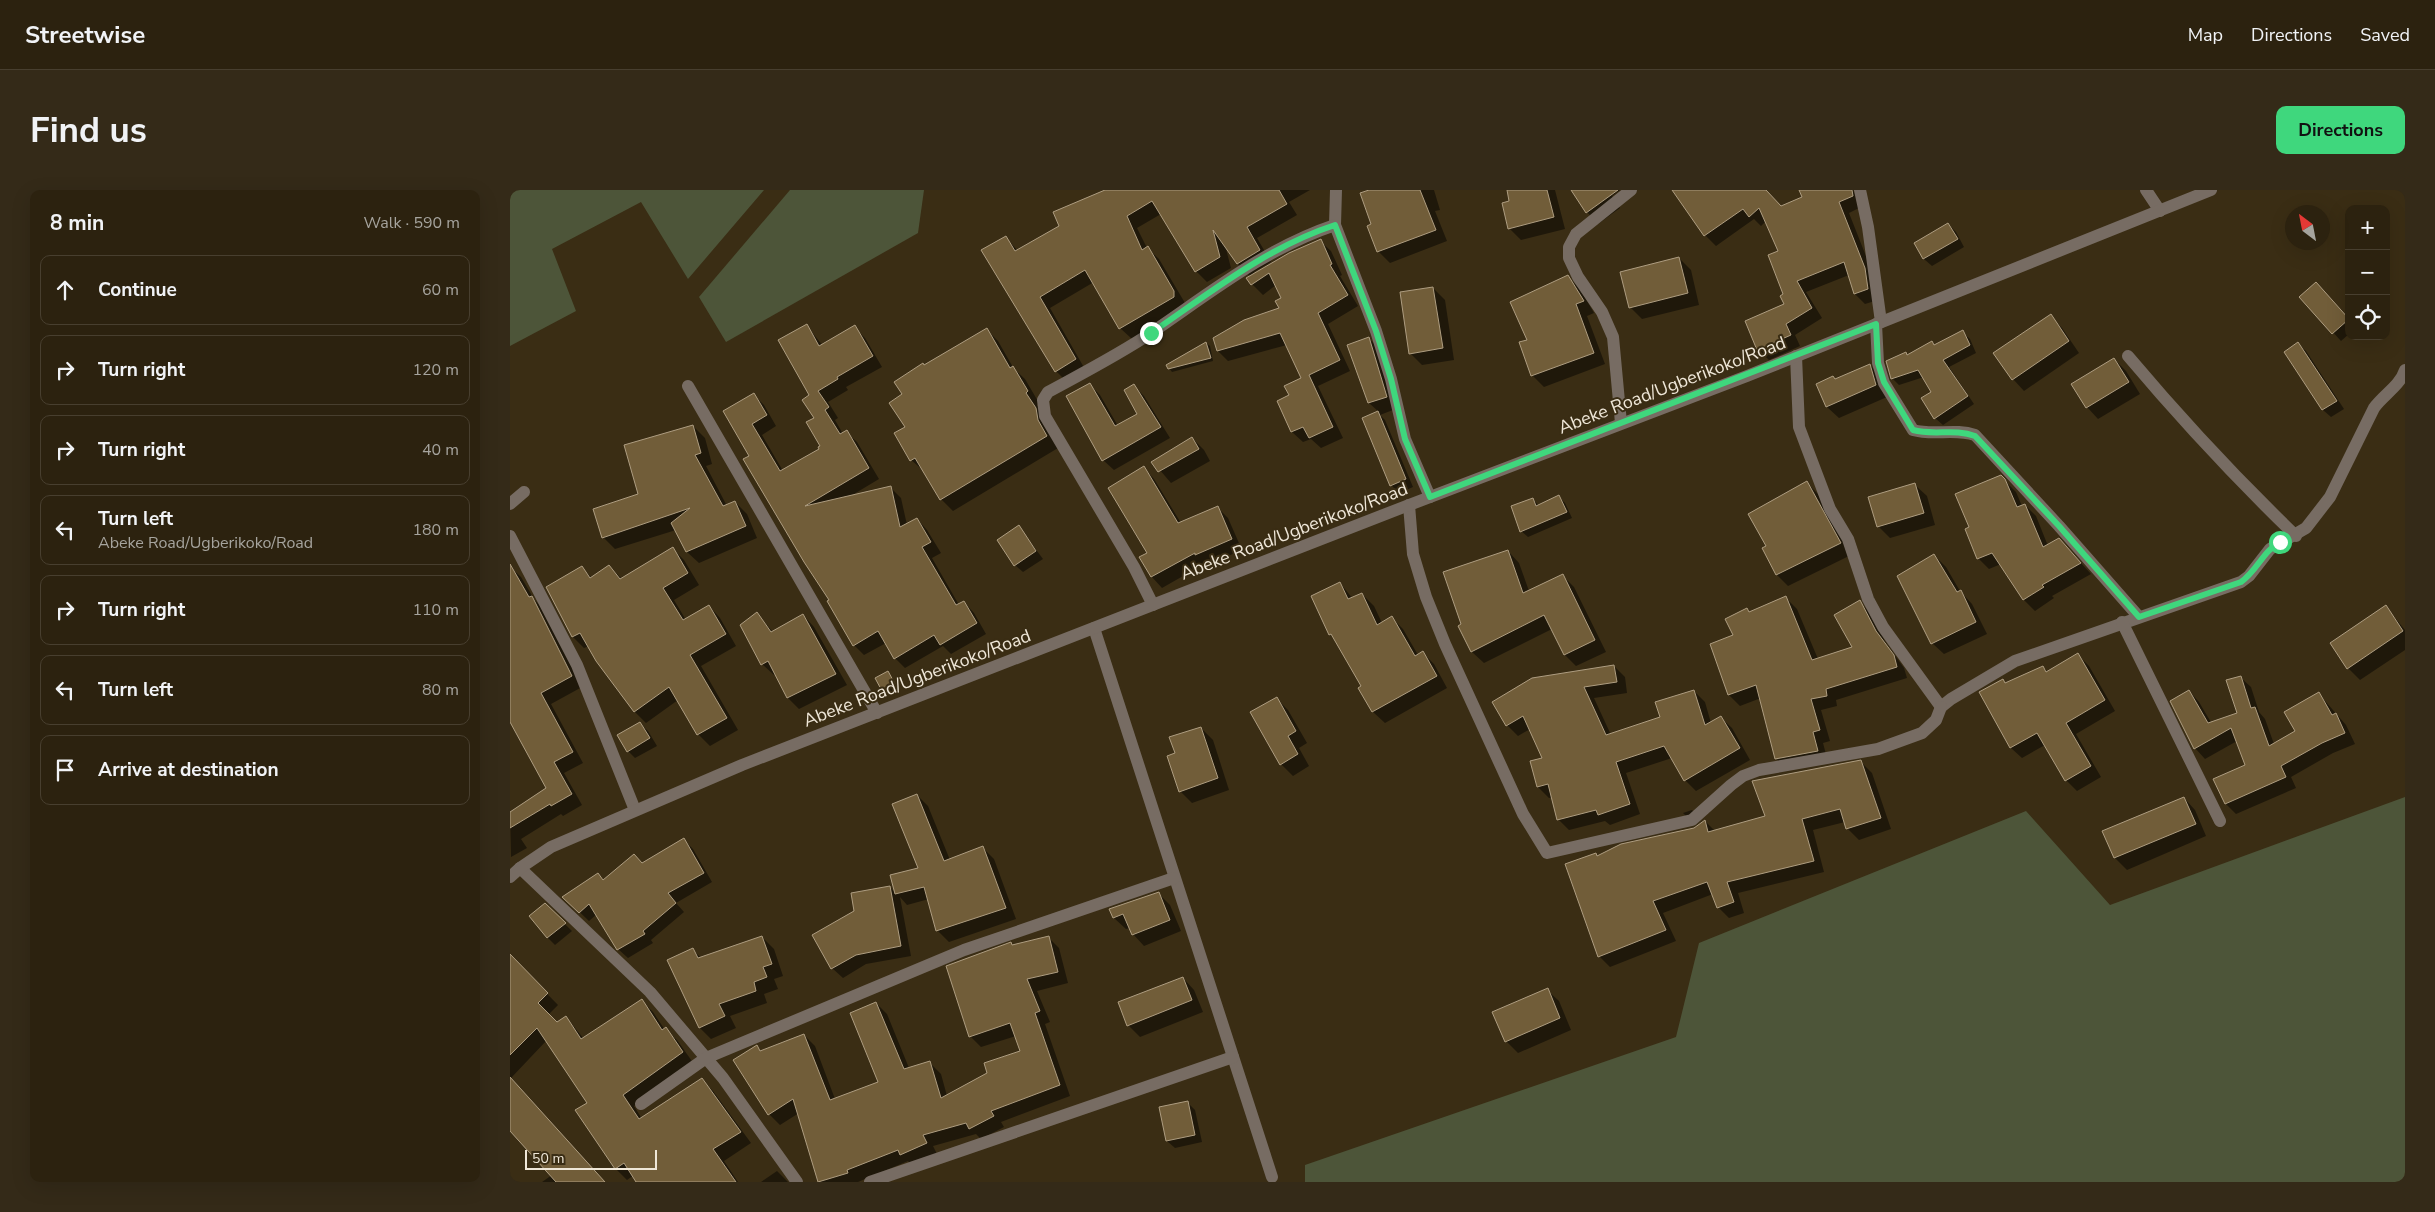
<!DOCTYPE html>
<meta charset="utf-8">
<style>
:root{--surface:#2c220f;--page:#342a18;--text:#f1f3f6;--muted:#a6a49e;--line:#483f2f;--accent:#3fd77d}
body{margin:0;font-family:"Nunito Sans",sans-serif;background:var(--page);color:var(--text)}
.controls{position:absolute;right:15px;top:15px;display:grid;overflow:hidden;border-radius:10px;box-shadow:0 5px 20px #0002}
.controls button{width:45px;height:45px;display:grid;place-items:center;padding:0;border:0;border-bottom:1px solid var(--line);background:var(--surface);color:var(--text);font:25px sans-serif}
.compass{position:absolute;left:1775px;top:15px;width:45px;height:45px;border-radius:50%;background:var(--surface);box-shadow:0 5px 20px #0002;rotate:328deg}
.scale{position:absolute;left:15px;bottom:12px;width:132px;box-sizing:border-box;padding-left:5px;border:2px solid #efe7d8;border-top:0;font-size:14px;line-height:18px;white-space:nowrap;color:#efe7d8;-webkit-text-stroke:4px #3a2d14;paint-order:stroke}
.stop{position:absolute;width:15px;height:15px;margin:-11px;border:4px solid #3fd77d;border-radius:50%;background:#fff}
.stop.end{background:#3fd77d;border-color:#fff;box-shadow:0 1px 5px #0008}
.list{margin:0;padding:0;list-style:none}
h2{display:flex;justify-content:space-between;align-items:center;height:65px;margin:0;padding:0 20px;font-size:21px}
h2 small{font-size:16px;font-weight:400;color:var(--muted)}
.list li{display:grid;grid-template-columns:32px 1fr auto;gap:15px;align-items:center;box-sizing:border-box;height:70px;margin:0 10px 10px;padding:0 10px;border:1px solid var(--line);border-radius:10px}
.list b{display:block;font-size:19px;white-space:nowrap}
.list p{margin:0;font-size:16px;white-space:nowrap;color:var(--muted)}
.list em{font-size:16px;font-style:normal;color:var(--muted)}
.icon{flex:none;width:28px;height:28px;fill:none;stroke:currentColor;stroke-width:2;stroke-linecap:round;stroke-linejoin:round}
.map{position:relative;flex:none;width:1895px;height:992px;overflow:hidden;border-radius:10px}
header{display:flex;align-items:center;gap:30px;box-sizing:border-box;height:70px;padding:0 25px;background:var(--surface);border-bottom:1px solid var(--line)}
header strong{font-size:24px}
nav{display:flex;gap:28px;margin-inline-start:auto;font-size:18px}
.intro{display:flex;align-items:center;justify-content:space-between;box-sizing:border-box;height:120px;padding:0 30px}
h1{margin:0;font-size:35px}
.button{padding:12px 22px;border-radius:10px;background:var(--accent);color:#111;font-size:18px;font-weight:700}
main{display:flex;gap:30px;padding:0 30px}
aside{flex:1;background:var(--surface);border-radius:10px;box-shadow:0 5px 20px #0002}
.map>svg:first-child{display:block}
.green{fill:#4d5539}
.shadow{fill:#0007}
.building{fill:#715d39;stroke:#ae9d81}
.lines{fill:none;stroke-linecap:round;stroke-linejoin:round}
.minor{stroke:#776c63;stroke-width:12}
.route{stroke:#3fd77d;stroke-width:6}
.labels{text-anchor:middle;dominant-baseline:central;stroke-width:4;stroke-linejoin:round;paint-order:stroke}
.street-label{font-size:18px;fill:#efe7d8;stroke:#3a2d14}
</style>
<header>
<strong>Streetwise</strong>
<nav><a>Map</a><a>Directions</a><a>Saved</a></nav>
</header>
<div class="intro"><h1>Find us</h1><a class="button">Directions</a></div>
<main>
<aside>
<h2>8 min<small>Walk · 590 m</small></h2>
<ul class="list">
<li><svg class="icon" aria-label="ahead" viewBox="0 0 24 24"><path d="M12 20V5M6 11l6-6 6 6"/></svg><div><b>Continue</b></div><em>60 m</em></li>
<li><svg class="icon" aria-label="right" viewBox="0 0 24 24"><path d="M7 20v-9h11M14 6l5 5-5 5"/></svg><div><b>Turn right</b></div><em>120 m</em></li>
<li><svg class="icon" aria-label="right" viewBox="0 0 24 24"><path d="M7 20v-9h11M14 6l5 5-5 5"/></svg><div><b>Turn right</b></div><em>40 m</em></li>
<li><svg class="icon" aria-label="left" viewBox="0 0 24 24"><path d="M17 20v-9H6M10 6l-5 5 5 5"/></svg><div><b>Turn left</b><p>Abeke Road/Ugberikoko/Road</p></div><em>180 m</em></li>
<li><svg class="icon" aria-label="right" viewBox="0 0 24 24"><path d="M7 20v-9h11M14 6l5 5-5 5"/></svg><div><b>Turn right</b></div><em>110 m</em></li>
<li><svg class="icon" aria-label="left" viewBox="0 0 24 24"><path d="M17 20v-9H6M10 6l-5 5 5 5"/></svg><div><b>Turn left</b></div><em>80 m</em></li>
<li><svg class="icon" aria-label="arrive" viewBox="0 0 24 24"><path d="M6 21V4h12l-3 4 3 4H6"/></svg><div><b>Arrive at destination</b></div></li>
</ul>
</aside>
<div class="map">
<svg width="1895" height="992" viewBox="0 0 1895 992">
<rect width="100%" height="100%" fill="#3a2d14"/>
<g class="green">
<polygon points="0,0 254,0 178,89 131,12 42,59 66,121 0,156"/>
<polygon points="280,0 414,0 408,43 216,152 189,107"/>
<polygon points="1895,607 1895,992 795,992 795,975 1166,847 1189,753 1516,621 1600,715"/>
</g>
<g class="shadow">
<polygon points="598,0 800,0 779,12 787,25 747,48 761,72 744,82 745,84 810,51 821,61 832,85 830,86 848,116 818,134 840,181 808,196 833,248 811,258 801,249 793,252 782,242 769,212 781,206 793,188 777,155 718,171 708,161 771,119 773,108 766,95 753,105 742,94 741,87 728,74 715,55 721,78 697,92 686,81 651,24 627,38 637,58 649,69 675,113 622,149 610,138 584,92 540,118 576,181 557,192 546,181 496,48 508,61 551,36"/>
<polygon points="863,0 924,0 930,20 925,21 937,51 880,73 868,61 862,35"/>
<polygon points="998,0 1045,0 1055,39 1011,50 999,38 1001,11"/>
<polygon points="1062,0 1110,0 1102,6 1110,18 1088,34 1077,22"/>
<polygon points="1164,0 1256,0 1271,18 1294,7 1291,0 1343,0 1351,17 1339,23 1365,89 1368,110 1355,114 1345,104 1339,85 1296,102 1312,128 1285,145 1290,156 1259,170 1248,159 1276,114 1270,62 1256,31 1251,36 1244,29 1206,56 1195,45"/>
<polygon points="1438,34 1446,42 1454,57 1422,76 1414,69 1406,54"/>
<polygon points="1169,68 1181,80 1189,115 1132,129 1120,117"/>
<polygon points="1058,87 1070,99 1084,123 1077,126 1095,174 1034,197 1022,185 1018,150"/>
<polygon points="923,98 935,110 944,170 912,175 900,163"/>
<polygon points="1814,101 1839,130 1839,144 1831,151 1791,107"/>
<polygon points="1540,126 1552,138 1569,163 1514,201 1503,189"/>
<polygon points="297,136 313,156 344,137 355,148 372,177 336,197 338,200 318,212 328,228 325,230 333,244 336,242 347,252 369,289 339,307 381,298 391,308 397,335 407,329 417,340 431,363 422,368 449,415 454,412 464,423 476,444 441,464 433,456 395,478 385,468 376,453 354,465 344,455 215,221 244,205 254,215 266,236 252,245 273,281 311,260 301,205"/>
<polygon points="477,140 488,151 504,179 515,189 529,213 527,215 537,231 548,258 443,321 431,309 414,281 401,270 394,204 414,176"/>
<polygon points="1452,142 1460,149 1466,163 1439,177 1464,214 1433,235 1425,228 1422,202 1414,187 1389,195 1382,188 1396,164 1398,166 1425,156"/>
<polygon points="859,149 871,160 888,218 870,225 875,230 903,297 889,303 881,295 853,229 869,222 859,213 838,156"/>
<polygon points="696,153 700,156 703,171 662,182 659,178"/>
<polygon points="1788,154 1796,161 1834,219 1821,227 1813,220 1776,162"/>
<polygon points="1604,169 1616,181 1630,204 1588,229 1577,217"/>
<polygon points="1360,175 1371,187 1377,207 1329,228 1317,217 1307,194 1326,190"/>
<polygon points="580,195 590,205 608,236 629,224 624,196 634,206 660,248 604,280 593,270"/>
<polygon points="183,236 195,248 202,274 196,276 217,316 225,312 237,324 247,348 189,373 177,362 166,340 105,359 93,347"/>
<polygon points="682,248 694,260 700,271 661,293 643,272"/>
<polygon points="634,278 644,289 671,333 707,317 718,328 732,360 697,375 696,373 652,398 642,387"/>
<polygon points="1490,286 1506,302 1512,316 1515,315 1526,326 1538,356 1560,361 1581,384 1542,406 1544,408 1525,421 1514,410 1491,374 1479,379 1468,368 1461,338"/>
<polygon points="1296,292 1308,304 1341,365 1278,396 1267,385 1258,357"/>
<polygon points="1405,295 1417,306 1425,335 1380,348 1368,336"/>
<polygon points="1049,307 1055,313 1062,328 1018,347 1011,341 1023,309 1029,316"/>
<polygon points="509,337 533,369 513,382 505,375"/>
<polygon points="163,359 174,370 189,395 164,410 176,430 199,416 210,428 226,456 191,476 228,540 200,556 188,544 168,510 136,533 125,522 79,456 74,458 63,447 72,378 82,388 99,376 112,389"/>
<polygon points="998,361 1009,373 1019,401 1052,385 1064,397 1096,462 1066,476 1055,465 1042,439 974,473 962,462 949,436 952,435"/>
<polygon points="1424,365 1436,377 1450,401 1462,414 1477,444 1434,464 1422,453"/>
<polygon points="0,377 11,387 24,409 32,418 72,497 41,514 73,573 54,583 72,615 53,626 51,624 11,649 17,658 1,667 0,623 38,599 0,528"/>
<polygon points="830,393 843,409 852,404 864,416 872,433 882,428 893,439 908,465 913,463 924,474 937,498 875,533 863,522 850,498 853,497 826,450 820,444"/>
<polygon points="1276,408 1287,419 1308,469 1344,458 1350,412 1360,423 1376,453 1394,478 1397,488 1326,510 1327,516 1311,520 1320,551 1313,553 1318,572 1277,579 1266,568 1251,508 1230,516 1219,505 1225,446 1237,419 1240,423"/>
<polygon points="1876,417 1895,440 1895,460 1850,490 1838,478"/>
<polygon points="247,424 263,442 293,425 304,437 337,495 289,519 278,508 266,484 264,485 252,474"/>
<polygon points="1568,465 1579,476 1605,521 1566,544 1591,587 1567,601 1556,590 1535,555 1512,568 1501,558 1470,503 1533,477 1538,482"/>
<polygon points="1104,476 1115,487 1117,503 1084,508 1101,545 1151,528 1184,501 1195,512 1201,533 1211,528 1222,538 1240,570 1186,601 1175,590 1162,568 1116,583 1130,624 1100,635 1095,631 1059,640 1048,629 1043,607 1039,608 1028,597 1022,572 1034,569 1020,539 1008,546 997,535 984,512"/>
<polygon points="377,482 387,498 376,504 373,501"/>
<polygon points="1730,487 1741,497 1749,522 1755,529 1764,554 1787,542 1809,504 1836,535 1845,554 1823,563 1781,587 1786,598 1726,624 1716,614 1705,590 1736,576 1727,551 1695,569 1685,558 1679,501 1689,512 1702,534 1728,524"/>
<polygon points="766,508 778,520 797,553 789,558 799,576 783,586 771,574"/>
<polygon points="130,534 138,541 147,556 125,568 118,561"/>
<polygon points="691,538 703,550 719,600 682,613 670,601 666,564"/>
<polygon points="1351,572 1362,583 1381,639 1349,650 1338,639 1335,632 1303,640 1314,682 1228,703 1234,723 1219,728 1208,717 1203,704 1153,723 1166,751 1100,777 1089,766 1086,664 1088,667 1184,639 1195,631 1205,641 1257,627"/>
<polygon points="407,605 418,616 440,670 473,658 484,669 506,729 439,752 427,740 419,709 397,715 390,707 401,766 356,774 333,788 322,778 345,722 380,697 386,704 410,679"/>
<polygon points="1674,608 1685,620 1696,646 1617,680 1605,668 1594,642"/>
<polygon points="1182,620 1189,627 1181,631 1173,623"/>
<polygon points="174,650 183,659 202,692 166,713 174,722 141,750 143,753 118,768 108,759 87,724 79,731 54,707 88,685 94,691 124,665 133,674"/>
<polygon points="648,703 660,715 671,741 634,756 623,744 620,738 616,739 604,728 601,720"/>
<polygon points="35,715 62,741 45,755 37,747"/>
<polygon points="252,747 264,759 273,786 264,789 268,799 254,804 257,813 220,826 226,838 201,849 190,838 159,771 183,760 191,768"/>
<polygon points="538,747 549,758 558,793 527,801 540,832 535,834 560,906 491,932 494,937 471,949 466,944 423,956 427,964 402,976 398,971 348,992 310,992 289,923 270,935 259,924 247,857 251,861 294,845 305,856 325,909 370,892 366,813 377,824 399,878 419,872 431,884 437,906 479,884 511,862 506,846 471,857 460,846 501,754 503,756"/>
<polygon points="0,766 48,815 38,825 47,834 56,827 74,849 132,811 143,822 155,840 167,850 184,874 124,916 132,929 191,889 203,901 241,953 214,971 228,992 128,992 124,985 117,990 106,979 67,921 79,913 37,850 1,888 94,992 32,992 42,985 0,939"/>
<polygon points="673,788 684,800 693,822 630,847 618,835"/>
<polygon points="1037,800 1049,811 1061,840 1008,863 996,851"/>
<polygon points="678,913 685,920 692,952 665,958 657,951"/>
<polygon points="267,981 278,992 251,992"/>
</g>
<g class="building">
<polygon points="595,0 769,0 777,14 737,37 750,60 727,74 703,40 710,67 685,82 642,11 617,26 632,60 638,56 664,101 664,107 609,139 575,80 530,107 566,169 545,182 471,60 496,46 505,61 549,36 543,22"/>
<polygon points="859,0 910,0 926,40 867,62 857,36 861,34 850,3"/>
<polygon points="997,0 1037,0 1044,27 998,39 992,13 999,11"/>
<polygon points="1061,0 1108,0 1076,23"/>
<polygon points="1162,0 1256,0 1271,16 1292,7 1289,0 1342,0 1343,6 1329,12 1355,78 1358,99 1344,104 1334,72 1287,91 1302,118 1276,134 1281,145 1247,160 1235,131 1274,114 1270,106 1273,104 1258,65 1268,61 1249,18 1239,27 1233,19 1194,46"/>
<polygon points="1438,33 1448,49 1413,69 1404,53"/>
<polygon points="811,49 822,74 820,75 838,105 808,123 830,170 799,185 823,237 799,248 793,237 781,242 767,211 779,205 774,196 791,188 770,143 707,161 703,148 734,130 769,118 765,111 771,108 759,83 741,95 736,88 779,63"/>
<polygon points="1169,67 1178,103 1119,118 1110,82"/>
<polygon points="1058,85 1074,111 1066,114 1084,163 1021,186 1009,152 1017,150 1000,112"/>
<polygon points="1806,92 1839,129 1822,144 1789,107"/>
<polygon points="923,97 933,158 899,164 890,102"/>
<polygon points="1541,124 1559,151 1502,190 1483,163"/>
<polygon points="297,134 309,156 345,135 363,166 327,187 328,189 308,201 319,217 315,220 330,244 337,240 359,278 295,316 381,296 390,337 407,328 421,352 412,357 446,415 454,411 467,433 430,455 424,445 384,469 368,441 343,456 317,411 319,410 294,372 233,269 239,266 213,221 244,203 257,225 242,234 270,281 309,259 308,257 310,256 296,232 304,228 292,210 299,205 268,150"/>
<polygon points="477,138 500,178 503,176 518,201 516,203 526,218 528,230 537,246 430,310 405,268 400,271 384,243 395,237 379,213 392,204 384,192 413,173 414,175"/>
<polygon points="1453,140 1460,155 1433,170 1458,206 1424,229 1411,208 1421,202 1408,180 1381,189 1376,171 1396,162 1397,165 1422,151 1424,155"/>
<polygon points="859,147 877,207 858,213 837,155"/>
<polygon points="696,152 701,168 658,179 656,175"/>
<polygon points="1788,152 1827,211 1812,220 1774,162"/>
<polygon points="1604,168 1619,192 1576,218 1561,194"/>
<polygon points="1360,174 1366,195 1316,217 1306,194 1323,186 1325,189"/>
<polygon points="580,193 605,236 627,224 614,200 624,194 651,237 592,271 556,206"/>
<polygon points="868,221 896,289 880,296 852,228"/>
<polygon points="183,235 191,263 185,265 213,316 225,311 236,336 176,362 161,333 180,318 92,348 83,319 128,304 114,255"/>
<polygon points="682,247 689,259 648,282 641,272"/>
<polygon points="634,276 668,333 708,316 722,349 685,365 685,363 641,387 629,367 637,363 598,298"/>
<polygon points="1491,285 1495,289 1507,317 1515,314 1533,357 1549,348 1571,373 1532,395 1534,397 1513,410 1482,363 1467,369 1455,339 1459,337 1445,304"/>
<polygon points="1297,291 1331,353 1266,385 1252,358 1256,356 1238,324"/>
<polygon points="1405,293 1414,323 1367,337 1358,307"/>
<polygon points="1049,305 1057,322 1010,342 1001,316 1023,308 1026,316"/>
<polygon points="509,335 526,361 504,376 487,350"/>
<polygon points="163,357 178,383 153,398 173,430 199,415 216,444 180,465 217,528 187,545 159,497 124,522 86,471 70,443 62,447 36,397 72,376 80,388 99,375 110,389"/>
<polygon points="998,360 1013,403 1053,384 1085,450 1054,465 1034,425 961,462 948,436 951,434 933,382"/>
<polygon points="1424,364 1447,402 1451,400 1466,432 1421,454 1387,386"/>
<polygon points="0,374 19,407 22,406 62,486 31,503 63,562 44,572 62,604 41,616 40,614 0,638 0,622 36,598 0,532"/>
<polygon points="830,392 838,409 852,403 867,435 882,426 905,466 913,461 927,486 862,522 848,498 851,496 821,444 819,445 801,406"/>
<polygon points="1276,406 1302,470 1342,457 1324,425 1350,410 1366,441 1384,465 1387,477 1316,499 1317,506 1301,509 1310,540 1303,542 1308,561 1265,569 1246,495 1218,505 1200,454 1223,445 1215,429 1237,418 1239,422"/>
<polygon points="1876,415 1893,441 1837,479 1820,453"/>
<polygon points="247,422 261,442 293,424 326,484 277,508 258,471 251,475 230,435"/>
<polygon points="1568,463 1595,510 1556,533 1581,576 1555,591 1527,543 1500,558 1469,502 1493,489 1495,493 1533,476 1536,482"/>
<polygon points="1104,475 1107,492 1074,497 1096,545 1150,527 1145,512 1184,500 1195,535 1211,526 1230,558 1174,591 1154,556 1106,572 1120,614 1088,625 1086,620 1047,630 1038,594 1027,597 1020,571 1032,568 1013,526 996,536 982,512 1022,488"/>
<polygon points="378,481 385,494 372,501 365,488"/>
<polygon points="1731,486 1741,518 1745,517 1759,556 1785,541 1774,522 1809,502 1822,525 1826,523 1835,543 1812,553 1771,576 1776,587 1715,614 1703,589 1735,575 1721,538 1684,559 1660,511 1679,500 1698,533 1727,523 1716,490"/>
<polygon points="767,507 786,541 778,546 788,564 770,575 740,522"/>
<polygon points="130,532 140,548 117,562 107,545"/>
<polygon points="691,537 708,588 669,602 657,566 665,563 659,547"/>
<polygon points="1351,570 1371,628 1336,639 1330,619 1292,629 1304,671 1217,692 1224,712 1207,718 1197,692 1143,711 1156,740 1088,767 1055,674 1086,663 1087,666 1111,654 1184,638 1195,630 1198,642 1255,626 1242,591"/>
<polygon points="407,604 434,671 473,656 496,718 426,741 414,697 385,704 380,685 408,678 382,614"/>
<polygon points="1674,607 1686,634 1604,668 1592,641"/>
<polygon points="174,648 194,683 158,703 166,713 133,741 135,744 107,760 79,714 69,723 52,707 88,683 93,690 124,664 132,673"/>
<polygon points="380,696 391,756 346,765 321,779 302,745 344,721 341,703"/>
<polygon points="649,702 660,730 622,745 613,724 603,728 599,719"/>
<polygon points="35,713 56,733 37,748 19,726"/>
<polygon points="252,746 262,774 253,777 257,787 244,792 246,801 209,814 215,826 189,838 157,770 183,758 188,768"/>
<polygon points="539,746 548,782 517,789 530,821 525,823 550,895 481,921 484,926 459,939 456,933 413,945 417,953 390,965 388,960 337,980 338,983 308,992 283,909 258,925 223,870 247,855 250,861 294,844 320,910 368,892 340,823 366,812 394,879 420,871 431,908 477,883 474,873 510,861 500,833 459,847 436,776 501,752 502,755"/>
<polygon points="0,764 38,803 28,813 47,832 56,826 71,849 132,809 152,840 156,837 173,862 113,905 129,929 192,888 231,942 203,959 226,992 126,992 114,973 105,979 65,920 77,913 27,838 0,865"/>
<polygon points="673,787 682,810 617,836 608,812"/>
<polygon points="1038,798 1050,828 995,852 982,822"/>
<polygon points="0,887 95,992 46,992 0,941"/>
<polygon points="678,911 685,945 656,951 649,917"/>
</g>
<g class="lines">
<g class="minor">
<polyline points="1350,0 1358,37 1371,132"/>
<polyline points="1636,0 1650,21"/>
<polyline points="825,35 826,0"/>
<path d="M1366,134L1368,173L1374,193L1403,240C1424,246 1444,238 1465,245L1549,336L1629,427"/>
<path d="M1286,166L1289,237L1320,319L1338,349L1358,409L1373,437L1431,517L1441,509L1505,471L1731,392L1739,386L1760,359L1796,338L1820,307L1864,218C1873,205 1890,196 1895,180"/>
<path d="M1618,166C1671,229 1727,289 1786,346"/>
<polyline points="178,196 367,523"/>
<polyline points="1111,233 1103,147 1092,122 1068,87 1059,68 1059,57 1066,44 1121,0"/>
<polyline points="0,314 14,302"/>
<polyline points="899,315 903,364 916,407 935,454 1013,624 1037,663 1182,630 1221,595 1233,586 1249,580 1368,559 1412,543 1426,530 1431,517"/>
<polyline points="0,346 67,475 125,620"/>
<path d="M643,415L624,377L535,226L533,210L538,202C573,183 608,165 641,143C700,103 756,58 825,35L866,141L881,189L895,249L920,307"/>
<polyline points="1612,432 1710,631"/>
<polyline points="584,438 762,987"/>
<polyline points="10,678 140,802 213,888 287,992"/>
<polyline points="0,687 10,678 41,657 232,575 899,315 1237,186 1701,0"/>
<polyline points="131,914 196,868 454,760 664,688"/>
<polyline points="360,992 723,867"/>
</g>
</g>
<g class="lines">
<path class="route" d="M641,143C700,103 757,57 825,35L866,141L881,189L895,249L920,307L1366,134L1368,173L1374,192L1403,240C1424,246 1444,238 1465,246L1549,336L1629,427L1731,392C1747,381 1753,361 1770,352"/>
</g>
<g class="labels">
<g class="street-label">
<text transform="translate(1162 195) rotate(-21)">Abeke Road/Ugberikoko/Road</text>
<text transform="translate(784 341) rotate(-21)">Abeke Road/Ugberikoko/Road</text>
<text transform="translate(407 488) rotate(-21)">Abeke Road/Ugberikoko/Road</text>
</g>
</g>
</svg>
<div class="controls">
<button>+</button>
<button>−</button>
<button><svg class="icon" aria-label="locate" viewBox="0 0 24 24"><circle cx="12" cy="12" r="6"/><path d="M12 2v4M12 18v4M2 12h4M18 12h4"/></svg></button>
</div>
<svg class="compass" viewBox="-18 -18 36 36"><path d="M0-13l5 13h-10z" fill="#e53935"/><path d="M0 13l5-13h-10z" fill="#a6a49e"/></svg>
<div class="scale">50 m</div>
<div class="stop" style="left:1770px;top:352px"></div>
<div class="stop end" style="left:641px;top:143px"></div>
</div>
</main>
